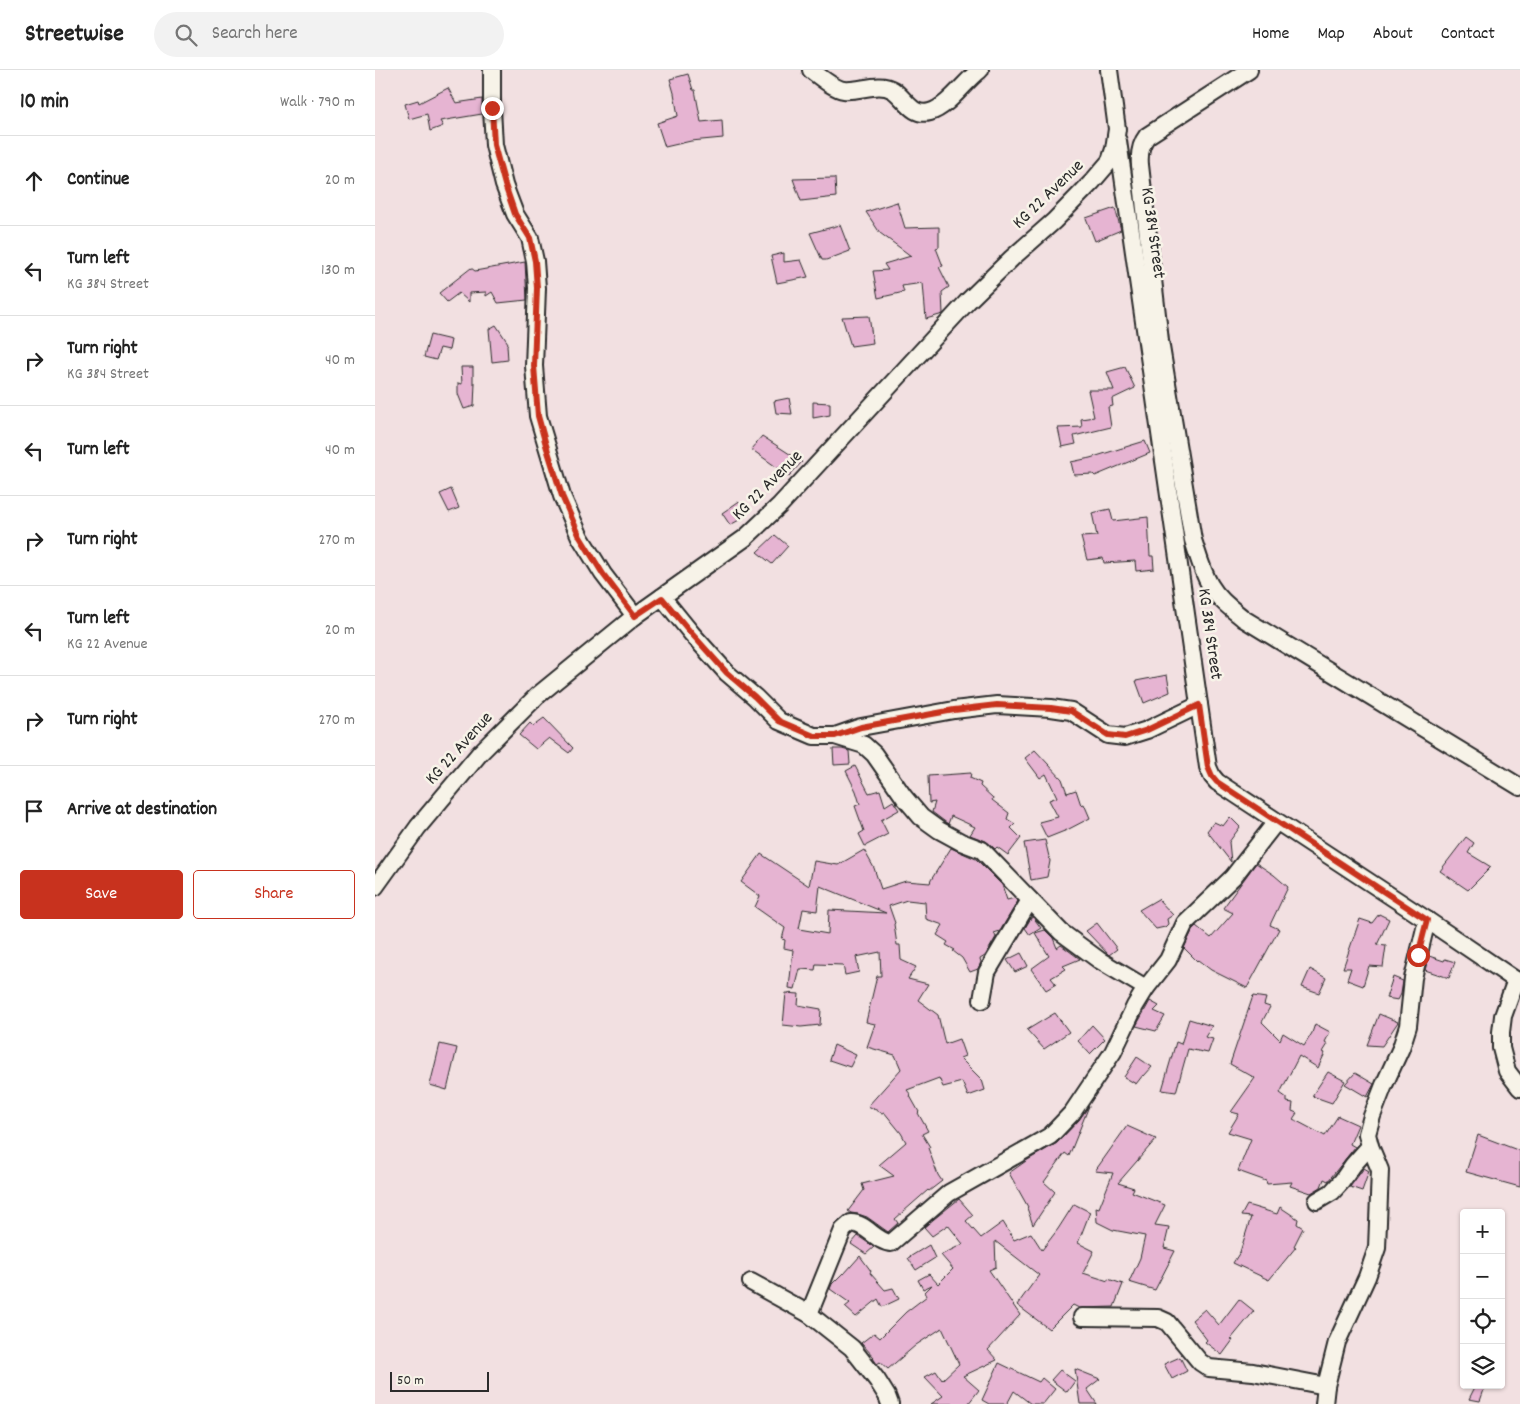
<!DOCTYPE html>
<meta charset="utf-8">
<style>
:root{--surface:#fff;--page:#f2f2f2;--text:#222;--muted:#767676;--line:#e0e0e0;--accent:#c8321e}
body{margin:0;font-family:Dekko,sans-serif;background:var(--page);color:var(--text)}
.controls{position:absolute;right:15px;bottom:15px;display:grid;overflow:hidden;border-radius:5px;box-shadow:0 1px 4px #0004}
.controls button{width:45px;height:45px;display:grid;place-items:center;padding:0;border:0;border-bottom:1px solid var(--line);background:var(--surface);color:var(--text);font:25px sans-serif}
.scale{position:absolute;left:15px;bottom:12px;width:99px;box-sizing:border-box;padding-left:5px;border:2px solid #2b2b2b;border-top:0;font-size:14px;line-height:18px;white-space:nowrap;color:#2b2b2b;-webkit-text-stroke:4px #f7f3e8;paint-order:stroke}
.stop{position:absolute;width:15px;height:15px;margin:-11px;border:4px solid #c8321e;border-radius:50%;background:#fff}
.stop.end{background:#c8321e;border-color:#fff;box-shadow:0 1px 5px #0008}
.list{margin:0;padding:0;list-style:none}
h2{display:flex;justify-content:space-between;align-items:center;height:65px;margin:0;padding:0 20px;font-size:21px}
h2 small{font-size:16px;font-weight:400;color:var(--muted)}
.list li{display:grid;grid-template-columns:32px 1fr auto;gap:15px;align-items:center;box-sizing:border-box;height:90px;padding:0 20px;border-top:1px solid var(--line)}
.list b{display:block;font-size:19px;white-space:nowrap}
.list p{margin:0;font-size:16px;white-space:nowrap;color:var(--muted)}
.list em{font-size:16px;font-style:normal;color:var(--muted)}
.actions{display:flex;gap:10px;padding:15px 20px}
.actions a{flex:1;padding:11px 0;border:1px solid var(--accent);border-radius:5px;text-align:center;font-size:18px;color:var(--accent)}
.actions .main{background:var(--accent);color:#fff}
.icon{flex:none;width:28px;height:28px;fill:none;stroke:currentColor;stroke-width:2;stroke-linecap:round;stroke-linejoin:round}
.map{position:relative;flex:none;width:1145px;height:1334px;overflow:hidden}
header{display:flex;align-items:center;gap:30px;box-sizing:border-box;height:70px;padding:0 25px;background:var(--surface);border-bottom:1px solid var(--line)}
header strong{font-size:24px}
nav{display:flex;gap:28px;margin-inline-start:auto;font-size:18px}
.search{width:350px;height:45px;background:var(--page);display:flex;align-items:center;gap:12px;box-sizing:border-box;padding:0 18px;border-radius:28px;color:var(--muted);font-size:19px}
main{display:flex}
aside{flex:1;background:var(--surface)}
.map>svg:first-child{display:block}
.building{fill:#e6b4d2;stroke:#2b2b2b;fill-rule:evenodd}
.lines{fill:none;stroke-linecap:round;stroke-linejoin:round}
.minor-casing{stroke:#2b2b2b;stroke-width:20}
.minor{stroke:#f7f3e8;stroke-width:16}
.route{stroke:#c8321e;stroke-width:6}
.labels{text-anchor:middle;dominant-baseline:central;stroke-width:5;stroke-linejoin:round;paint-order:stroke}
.street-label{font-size:18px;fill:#2b2b2b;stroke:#f7f3e8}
</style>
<header>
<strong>Streetwise</strong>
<div class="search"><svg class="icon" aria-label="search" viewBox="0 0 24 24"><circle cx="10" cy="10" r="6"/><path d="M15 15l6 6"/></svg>Search here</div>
<nav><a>Home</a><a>Map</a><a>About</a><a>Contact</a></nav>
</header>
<main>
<aside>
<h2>10 min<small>Walk · 790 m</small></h2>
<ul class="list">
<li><svg class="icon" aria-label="ahead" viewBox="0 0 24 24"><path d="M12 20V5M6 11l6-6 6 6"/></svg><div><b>Continue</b></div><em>20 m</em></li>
<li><svg class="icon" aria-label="left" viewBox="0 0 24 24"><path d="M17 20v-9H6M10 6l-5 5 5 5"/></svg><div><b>Turn left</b><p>KG 384 Street</p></div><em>130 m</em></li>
<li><svg class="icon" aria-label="right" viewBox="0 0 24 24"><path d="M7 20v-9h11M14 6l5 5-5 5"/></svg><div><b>Turn right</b><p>KG 384 Street</p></div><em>40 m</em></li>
<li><svg class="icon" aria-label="left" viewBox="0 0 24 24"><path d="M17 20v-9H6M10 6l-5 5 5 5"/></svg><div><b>Turn left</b></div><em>40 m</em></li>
<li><svg class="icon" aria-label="right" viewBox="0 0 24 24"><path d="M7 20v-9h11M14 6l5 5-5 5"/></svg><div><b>Turn right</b></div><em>270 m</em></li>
<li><svg class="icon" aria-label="left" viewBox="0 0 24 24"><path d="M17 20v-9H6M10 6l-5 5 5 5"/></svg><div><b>Turn left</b><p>KG 22 Avenue</p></div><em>20 m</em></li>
<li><svg class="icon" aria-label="right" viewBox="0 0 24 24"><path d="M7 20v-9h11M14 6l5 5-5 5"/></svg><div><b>Turn right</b></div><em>270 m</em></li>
<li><svg class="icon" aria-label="arrive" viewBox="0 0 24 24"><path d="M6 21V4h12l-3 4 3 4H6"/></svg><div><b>Arrive at destination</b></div></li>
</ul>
<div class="actions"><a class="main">Save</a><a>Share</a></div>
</aside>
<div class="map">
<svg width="1145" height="1334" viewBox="0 0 1145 1334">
<rect width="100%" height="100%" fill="#f2e0e1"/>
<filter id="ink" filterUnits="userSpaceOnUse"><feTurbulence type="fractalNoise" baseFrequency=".02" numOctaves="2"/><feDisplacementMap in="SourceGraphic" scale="10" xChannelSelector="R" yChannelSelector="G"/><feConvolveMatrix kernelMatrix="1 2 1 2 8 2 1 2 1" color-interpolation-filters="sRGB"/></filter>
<g filter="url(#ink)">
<g class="building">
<polygon points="313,4 318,20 320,20 326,52 347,50 348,68 316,71 290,77 282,53 303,46 299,23 295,9"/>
<polygon points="73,18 81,33 107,29 107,44 65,51 68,56 55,61 52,44 34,49 30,34 43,30 44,33"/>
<polygon points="460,108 461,127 426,131 418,109"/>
<polygon points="522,132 530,158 564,157 564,177 561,178 568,196 564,197 574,217 567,222 568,244 551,249 548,213 527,216 529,222 503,228 498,201 513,200 509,194 536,186 505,163 491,142"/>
<polygon points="740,138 746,160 720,171 711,148"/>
<polygon points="465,155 475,181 451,190 447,190 435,163"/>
<polygon points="409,183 409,192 426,190 433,207 402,213 396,186"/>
<polygon points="150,192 152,230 123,233 117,222 111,226 111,222 94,223 94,232 84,223 72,232 64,223 96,198 100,201"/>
<polygon points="494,246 498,273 476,276 467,247"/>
<polygon points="121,255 133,273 132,275 133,290 117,292 114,259"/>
<polygon points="55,265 76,270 74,280 65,278 61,290 49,287"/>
<polygon points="86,297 98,297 98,313 100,313 99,336 89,339 83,324 83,313 87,314"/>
<polygon points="750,297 760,318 737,329 738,336 733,337 736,357 699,366 701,374 687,377 683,358 707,357 706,349 719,347 713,320 739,320 732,302"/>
<polygon points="414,328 417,344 401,343 399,331"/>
<polygon points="438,332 455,333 455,345 438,348"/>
<polygon points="387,366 427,392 414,406 376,379"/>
<polygon points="770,371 775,383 720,406 718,404 699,405 696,392 715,388"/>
<polygon points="76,419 84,438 74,442 65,424"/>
<polygon points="363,432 373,440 366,449 355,455 347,443"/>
<polygon points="735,439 738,451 773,447 775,486 778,486 779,499 761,501 760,491 729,493 728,488 712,490 706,467 722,466 717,443"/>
<polygon points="400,465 413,476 397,494 382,482"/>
<polygon points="792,605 795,622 769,633 761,611"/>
<polygon points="169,648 198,678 194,683 174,668 161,679 144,665 155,653 158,656"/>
<polygon points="458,679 467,679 474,681 475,694 459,695"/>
<polygon points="660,680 687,709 692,723 701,720 706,735 709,734 715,748 692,760 672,768 664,752 683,747 674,730 682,727 671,704 665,708 650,688"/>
<polygon points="480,696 494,723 505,720 510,736 518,731 524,740 506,750 513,764 490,776 484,764 489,761 480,736 485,734 481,721 471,701"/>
<polygon points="596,703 595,708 606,713 605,716 618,728 617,730 634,743 632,749 640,754 636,758 646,768 633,785 622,777 620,779 611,771 595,765 600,757 576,746 573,754 557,742 560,732 554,733 553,706"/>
<polygon points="855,747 865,757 854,772 856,792 832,761 839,752 848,756"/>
<polygon points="1091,767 1099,773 1093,783 1116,797 1093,820 1065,801"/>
<polygon points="670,770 675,791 672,807 656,810 649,773"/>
<path d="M576,778L601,789L627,815L632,830L640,828L643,831L625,861L619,863L621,867L610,886L605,889L606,892L603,899L595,902L587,888L578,881L580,880L571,875L573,872L562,865L568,855L551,849L550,832L532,830L514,836L520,853L519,854L522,875H525L526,890L541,897L533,909L553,914L543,930L563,945L570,974L584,969L590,986L585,988L607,1010L610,1020L593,1026L587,1012L568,1017L564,1008L532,1020L536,1025L535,1026L544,1042L543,1043L553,1061L547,1064L555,1077L553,1078L563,1105L567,1111L554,1121L553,1120L520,1149L523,1153L513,1162L492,1147L483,1144L476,1143L473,1141L489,1120L487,1114L519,1106L504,1095L531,1072L526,1063L509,1042L507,1043L493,1036L526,999L520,985L492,977L500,954L491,952L502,906H506L505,882L481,887L484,902L470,905L468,895L441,894L440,900L425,899L420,919L414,918L418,880L409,878L410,870L407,869L410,858L380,837L385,826L366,812L386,784L434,816L439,791L463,795L489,780L499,798L506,819L531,811L555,813L556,810ZM445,816L511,843L454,840L453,864L424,859L428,839L442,841Z"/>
<polygon points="881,793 899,805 913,817 895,855 904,859 872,918 836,900 823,890 822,891 809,878 818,859 821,856 836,868 858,843 848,838"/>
<polygon points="783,829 798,845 792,849 793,854 790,857 781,859 764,840"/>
<polygon points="1004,844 1014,849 1002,875 1011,876 1008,897 994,896 988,916 972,910 976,898 968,898 985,849 997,853"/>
<polygon points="658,847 666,858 655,865 650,858 656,848"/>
<polygon points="722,853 742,879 734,885 711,861"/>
<polygon points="670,860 678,868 682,878 686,875 705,889 688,896 691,899 676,908 681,914 671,920 656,899 674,886 660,863"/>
<polygon points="646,883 653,896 640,902 632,890"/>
<polygon points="1054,886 1069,891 1070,889 1080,892 1074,908 1050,900"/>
<polygon points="935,899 951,908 944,923 927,917"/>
<polygon points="1018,907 1028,911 1026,924 1023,930 1011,928"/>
<polygon points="411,923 424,924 423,935 446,939 445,955 426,957 408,955"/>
<polygon points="878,926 891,928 889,935 895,937 887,952 905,970 908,963 929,976 937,963 940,954 955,962 950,972 953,974 948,982 950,983 943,998 924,986 905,1023 912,1028 912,1032 918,1033 917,1041 922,1043 918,1049 950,1066 963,1046 983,1055 975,1074 980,1077 953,1111 949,1109 946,1117 936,1123 915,1116 917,1112 892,1114 891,1111 863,1101 876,1069 853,1062 864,1044 856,1042 880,1008 855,994"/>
<polygon points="775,931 784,936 779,941 790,946 781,961 761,956"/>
<polygon points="680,943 694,962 669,979 652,960"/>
<polygon points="1004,944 1023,952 1007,976 992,975"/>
<polygon points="814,949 837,956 830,967 838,969 833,983 813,979 801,1022 787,1020 801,972 806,974"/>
<polygon points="717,955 730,969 715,984 703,971"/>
<polygon points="65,974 82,978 72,1020 55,1015"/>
<polygon points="459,975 481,985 475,997 454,990"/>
<polygon points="762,987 777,997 769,1006 768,1005 761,1014 749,1007"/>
<polygon points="953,1002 970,1011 957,1033 937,1026"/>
<polygon points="980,1003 999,1014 992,1027 970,1014"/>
<polygon points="714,1036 694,1086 690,1083 669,1112 680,1122 658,1155 652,1138 653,1137 634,1103 651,1091 682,1073 704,1050"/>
<polygon points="752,1056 781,1069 743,1113 759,1118 757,1122 790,1135 780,1155 794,1157 789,1178 800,1181 780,1220 754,1212 765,1188 770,1166 738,1160 722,1152 721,1137 724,1138 738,1103 720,1101"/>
<polygon points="1103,1065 1145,1081 1145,1117 1091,1102"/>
<polygon points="989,1098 994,1101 987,1121 975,1117"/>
<polygon points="584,1129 598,1145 591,1151 606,1168 628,1152 639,1170 656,1163 667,1180 683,1159 699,1134 715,1142 703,1173 719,1181 708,1203 733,1211 733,1209 748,1214 739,1237 704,1238 698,1235 674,1259 642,1235 664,1205 620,1171 621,1197 614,1200 645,1245 613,1280 622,1290 588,1306 604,1320 593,1334 556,1334 568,1326 550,1307 561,1301 567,1310 584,1294 567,1258 541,1275 513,1299 505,1292 502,1294 498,1288 499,1287 486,1273 499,1263 505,1268 531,1242 552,1226 550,1222 557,1215 548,1219 543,1210 554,1204 563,1214 578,1199 566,1185 588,1174 573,1155 557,1166 549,1157"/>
<polygon points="872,1135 902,1144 905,1137 923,1149 922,1154 928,1158 919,1176 921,1177 894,1210 858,1193 865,1182 876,1147 866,1146"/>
<polygon points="483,1166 499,1177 491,1184 476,1174"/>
<polygon points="554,1175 560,1188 541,1200 533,1188"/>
<polygon points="485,1186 496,1201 495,1203 510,1220 518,1218 524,1229 507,1237 503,1229 481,1247 470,1237 475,1233 455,1219 457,1214 468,1203 469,1204"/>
<polygon points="864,1229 879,1241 856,1269 858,1270 847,1285 830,1272 832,1270 817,1250 830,1239 844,1255"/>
<polygon points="805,1287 812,1301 797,1309 789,1294"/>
<polygon points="624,1293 664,1312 667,1308 680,1319 668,1334 656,1334 639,1321 632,1334 614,1334 607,1330"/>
<polygon points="700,1299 725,1309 712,1319 722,1334 705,1334"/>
<polygon points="685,1300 700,1311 692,1322 676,1310"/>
<polygon points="1101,1315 1110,1317 1105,1331 1094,1329"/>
</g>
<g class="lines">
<g class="minor-casing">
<g id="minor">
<polyline points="117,0 117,39 119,75 129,115 140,144 155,168 160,191 162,218 159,296 163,346 187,426 205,467 228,504 260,546"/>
<path d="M436,0C444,6 459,19 469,20C484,22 504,11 518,20C531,29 537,47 555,42C573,37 590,11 605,0"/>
<path d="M874,0L772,66C765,75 764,84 765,95L785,271L818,470C823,485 827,501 835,515C843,529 857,539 869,549L1145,717"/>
<polyline points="743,71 833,697 837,706 842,712 1052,850 1145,913"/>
<polyline points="287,527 317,564 352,603 380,627 404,651 439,666 460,666 489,675 499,684 529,727 546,747 564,760 586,772 607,780 686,862 724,890 771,918"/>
<polyline points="460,666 486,657 579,640 622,635 676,638 696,641 733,665 750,667 772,660 824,635"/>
<polyline points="0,817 43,757 105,683 162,626 260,546 370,468 405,435 593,231 637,188 679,151 717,112 735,91 739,79 742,59 734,0"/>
<polyline points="1141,910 1128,946 1126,962 1126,978 1132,1001 1145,1018"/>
<polyline points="607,930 612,902 655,830"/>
<polyline points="942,1131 957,1122 967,1111 978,1095 995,1076"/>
<polyline points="376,1212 434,1244 477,1278 502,1310 512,1326 515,1334"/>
<path d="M434,1244L468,1160L476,1153C491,1153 501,1172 516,1173L574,1123L675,1066L697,1043L738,982L760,936L771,918L793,890L810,853L858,807L901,752"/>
<polyline points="707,1247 783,1248 792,1252 825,1292 834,1298 878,1302 951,1316"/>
<polyline points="949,1334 951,1316 962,1272 992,1207 1002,1178 1005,1100 995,1076 992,1064 997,1046 1009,1015 1026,978 1033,956 1038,908 1052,850"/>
</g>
</g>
<use href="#minor" class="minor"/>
</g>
</g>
<g class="lines" filter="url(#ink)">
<polyline class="route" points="117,38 119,75 130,115 140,144 155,168 160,191 162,218 159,296 163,346 171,375 187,426 205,467 228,504 260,546 287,528 317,564 352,603 380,627 404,651 439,666 460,666 486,657 579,640 622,635 676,638 696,641 733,665 750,667 772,660 824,635 833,697 837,706 842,712 1052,850 1043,885"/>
</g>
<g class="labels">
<g class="street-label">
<text transform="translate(674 125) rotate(-44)">KG 22 Avenue</text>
<text transform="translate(777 163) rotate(82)">KG 384 Street</text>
<text transform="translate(393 416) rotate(-45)">KG 22 Avenue</text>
<text transform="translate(834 564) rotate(82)">KG 384 Street</text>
<text transform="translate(85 679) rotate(-48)">KG 22 Avenue</text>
</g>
</g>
</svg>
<div class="controls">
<button>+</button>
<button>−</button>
<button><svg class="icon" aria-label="locate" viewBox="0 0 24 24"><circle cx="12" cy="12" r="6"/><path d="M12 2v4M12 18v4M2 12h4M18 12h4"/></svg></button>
<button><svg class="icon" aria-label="layers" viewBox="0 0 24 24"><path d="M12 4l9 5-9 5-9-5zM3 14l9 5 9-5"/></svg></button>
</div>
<div class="scale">50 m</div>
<div class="stop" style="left:1043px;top:885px"></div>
<div class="stop end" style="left:117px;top:38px"></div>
</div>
</main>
